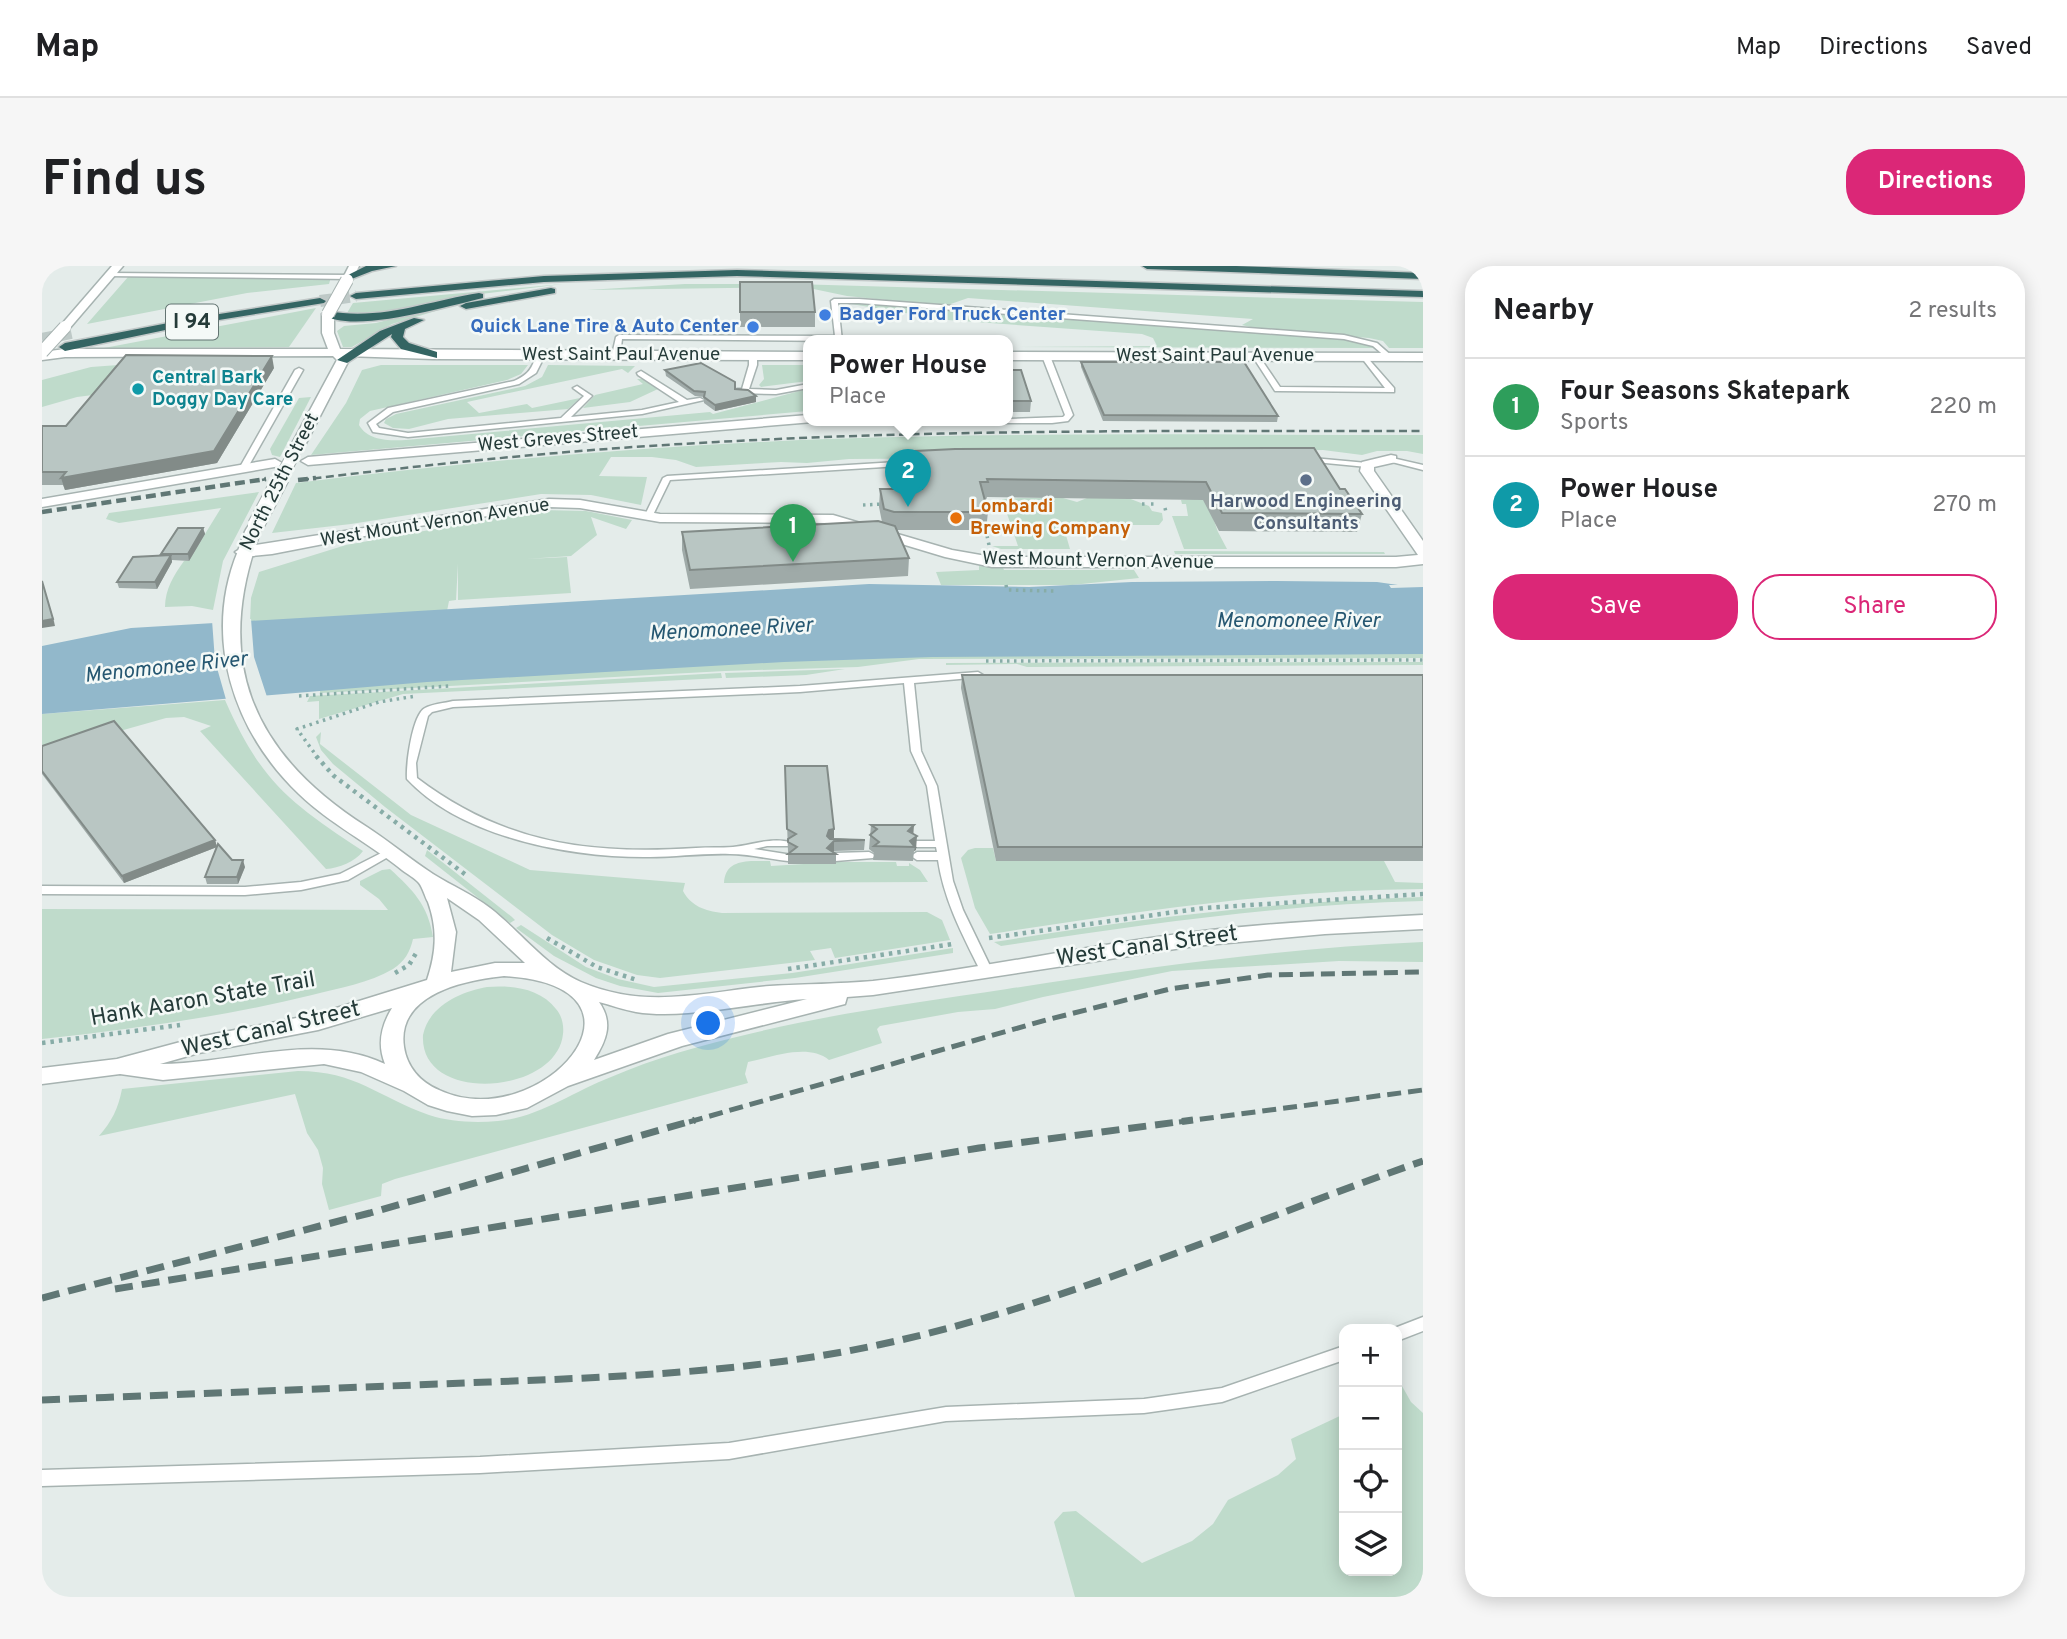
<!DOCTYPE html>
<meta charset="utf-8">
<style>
:root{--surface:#fff;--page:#f6f6f6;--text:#202124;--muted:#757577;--line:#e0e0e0;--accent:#db2777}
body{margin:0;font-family:Overpass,sans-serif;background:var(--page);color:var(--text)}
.controls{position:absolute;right:21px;bottom:21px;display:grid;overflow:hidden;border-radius:14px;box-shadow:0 4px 18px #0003}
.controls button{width:63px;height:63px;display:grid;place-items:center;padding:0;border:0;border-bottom:2px solid var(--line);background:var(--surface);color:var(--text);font:35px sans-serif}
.you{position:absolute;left:667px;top:758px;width:24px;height:24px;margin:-18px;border:5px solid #fff;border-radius:50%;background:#1a73e8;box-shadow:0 0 0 10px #1a73e833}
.badge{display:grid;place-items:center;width:46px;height:46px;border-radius:50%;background:var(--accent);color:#fff;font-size:23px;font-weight:700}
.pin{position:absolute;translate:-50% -58px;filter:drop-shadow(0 2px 4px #0008)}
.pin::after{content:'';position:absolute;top:37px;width:24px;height:21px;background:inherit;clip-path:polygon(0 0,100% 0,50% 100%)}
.popup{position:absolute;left:761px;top:69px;width:210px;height:91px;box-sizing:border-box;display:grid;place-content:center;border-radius:14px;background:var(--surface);filter:drop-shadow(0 2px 5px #0005);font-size:23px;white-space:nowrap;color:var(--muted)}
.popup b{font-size:26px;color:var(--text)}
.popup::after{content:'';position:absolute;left:50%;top:100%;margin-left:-14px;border:14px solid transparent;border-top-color:var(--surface)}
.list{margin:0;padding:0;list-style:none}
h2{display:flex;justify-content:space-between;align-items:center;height:91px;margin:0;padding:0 28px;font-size:30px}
h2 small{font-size:23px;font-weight:400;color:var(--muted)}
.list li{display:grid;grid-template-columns:46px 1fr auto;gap:21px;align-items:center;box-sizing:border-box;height:98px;padding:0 28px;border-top:2px solid var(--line)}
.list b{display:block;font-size:26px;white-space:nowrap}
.list p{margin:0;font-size:23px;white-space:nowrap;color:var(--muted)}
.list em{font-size:23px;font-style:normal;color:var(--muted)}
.actions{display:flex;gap:14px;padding:21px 28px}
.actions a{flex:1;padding:16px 0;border:2px solid var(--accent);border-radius:28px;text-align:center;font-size:24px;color:var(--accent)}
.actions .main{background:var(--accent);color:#fff}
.icon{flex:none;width:38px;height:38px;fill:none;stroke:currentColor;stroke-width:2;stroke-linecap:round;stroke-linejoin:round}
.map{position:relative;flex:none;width:1381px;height:1331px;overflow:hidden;border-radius:28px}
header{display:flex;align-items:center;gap:42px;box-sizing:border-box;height:98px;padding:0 35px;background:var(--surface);border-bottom:2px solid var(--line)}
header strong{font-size:33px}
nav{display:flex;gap:38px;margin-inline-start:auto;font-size:24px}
.intro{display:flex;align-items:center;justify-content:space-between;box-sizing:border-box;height:168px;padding:0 42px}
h1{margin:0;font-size:49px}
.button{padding:18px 32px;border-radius:28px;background:var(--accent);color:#fff;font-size:24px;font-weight:700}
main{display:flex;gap:42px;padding:0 42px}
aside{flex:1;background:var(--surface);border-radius:28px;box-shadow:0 4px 18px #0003}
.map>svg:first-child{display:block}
.green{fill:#bfdbcb}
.water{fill:#92b8cb}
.pier{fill:#e4ecea}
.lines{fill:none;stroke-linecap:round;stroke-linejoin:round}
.motorway-tunnel{stroke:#bec9c7;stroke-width:12;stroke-dasharray:12 6;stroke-linecap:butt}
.service-casing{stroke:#a7b3b1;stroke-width:3}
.minor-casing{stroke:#a7b3b1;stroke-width:3}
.tertiary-casing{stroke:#a7b3b1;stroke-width:3}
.motorway-casing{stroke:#c2c8c8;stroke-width:3}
.path-far1{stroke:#87aca7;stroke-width:3.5;stroke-dasharray:2.5 4.5;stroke-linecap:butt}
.path{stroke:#87aca7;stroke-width:4.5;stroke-dasharray:3.5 5;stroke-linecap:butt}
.service{fill:#fff;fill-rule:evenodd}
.minor{fill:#fff;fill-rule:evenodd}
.tertiary{fill:#fff;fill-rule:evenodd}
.motorway{fill:#346563;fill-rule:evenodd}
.rail-far3{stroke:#607775;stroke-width:2.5;stroke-dasharray:8 4.5;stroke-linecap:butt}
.rail-far2{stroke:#607775;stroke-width:4.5;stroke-dasharray:10 5;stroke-linecap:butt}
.rail-far1{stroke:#607775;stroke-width:5;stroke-dasharray:14 7;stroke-linecap:butt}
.rail{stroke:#607775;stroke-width:7;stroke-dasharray:18 9;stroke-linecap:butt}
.tertiary-bridge-far1-casing{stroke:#a7b3b1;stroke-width:14;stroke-linecap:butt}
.tertiary-bridge-casing{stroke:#a7b3b1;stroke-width:18;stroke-linecap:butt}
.tertiary-bridge-far1{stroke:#fff;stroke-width:12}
.tertiary-bridge{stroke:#fff;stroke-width:16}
.wall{fill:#9faaa8}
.shaded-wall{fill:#828b88}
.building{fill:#b9c6c3;stroke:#828b88;stroke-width:2}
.shop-dot{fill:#3f7fe0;stroke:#f4f9f7;stroke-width:2.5}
.culture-dot{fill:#0f9aa8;stroke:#f4f9f7;stroke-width:2.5}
.service-dot{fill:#5c6f8a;stroke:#f4f9f7;stroke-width:2.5}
.food-dot{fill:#e8710a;stroke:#f4f9f7;stroke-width:2.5}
.labels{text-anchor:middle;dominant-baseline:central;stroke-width:5;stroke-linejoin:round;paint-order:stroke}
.far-shop-label{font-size:19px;font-weight:bold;fill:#366cbe;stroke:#f4f9f7;text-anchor:start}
.far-street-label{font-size:19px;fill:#253b39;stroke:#f4f9f7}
.far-culture-label{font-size:19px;font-weight:bold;fill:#0d838f;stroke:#f4f9f7;text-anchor:start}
.far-service-label{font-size:19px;font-weight:bold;fill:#4e5e75;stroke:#f4f9f7}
.far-food-label{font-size:19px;font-weight:bold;fill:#c56008;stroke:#f4f9f7;text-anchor:start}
.shield{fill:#f4f9f7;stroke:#637472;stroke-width:2}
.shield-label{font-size:21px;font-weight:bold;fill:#253b39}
.far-water-label{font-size:21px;font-style:italic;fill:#255771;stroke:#f4f9f7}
.street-label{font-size:23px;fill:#253b39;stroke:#f4f9f7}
</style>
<header>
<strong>Map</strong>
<nav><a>Map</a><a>Directions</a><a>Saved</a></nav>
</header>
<div class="intro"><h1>Find us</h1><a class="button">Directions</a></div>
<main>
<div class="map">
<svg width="1381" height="1331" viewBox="0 0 1381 1331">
<rect width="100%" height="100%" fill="#e4ecea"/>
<g class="green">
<polygon points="86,11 289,11 287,18 205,27 45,58"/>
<polygon points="521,18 422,30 328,50 305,47 311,37"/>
<polygon points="643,18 751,18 1381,36 1381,82 1347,82 1341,75 1327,72 1216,63 1200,59 1211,53 926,32 903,40 805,30 762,21 545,24"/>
<polygon points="411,37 414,39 350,58 310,81 301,81 295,65 302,60 334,57"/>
<polygon points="820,37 1284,72 1313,75 1333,82 966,81 1115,80 1111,72 1100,68 906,54 809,38"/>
<polygon points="274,42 247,81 62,82"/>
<polygon points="90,98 51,129 35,131 0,141 0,114 49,101"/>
<path d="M339,99H486L479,108L465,114L328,145L318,153L317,159C326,175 348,175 364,174L668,146L671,148L761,124H766V145L269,189L304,137L320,104Z"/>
<polygon points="506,99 593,100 586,107 580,103 425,136 437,147 485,138 490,142 538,132 526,143 406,153 367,163 351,162 342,157 344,153 354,148 483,120 500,111"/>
<polygon points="720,99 766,99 766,115 719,121 717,119 722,113"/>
<polygon points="595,113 600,113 616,123 588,136 541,142 553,129 601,118"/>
<polygon points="269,131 238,191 230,189 228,183 257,132"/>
<path d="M1381,169V188L1365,185H1335L1320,189L1281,184L965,192L807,193L765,197L739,196L654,201L634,194L610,191H569L557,210L605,211L599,239L549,229L499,228L309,258L230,267L254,217C430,195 608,180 785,173C984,166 1183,169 1381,169Z"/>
<path d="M217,226L181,295L171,344L150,340L123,341C123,323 132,309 142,295L147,294L179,242L77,257L64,253L67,247Z"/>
<polygon points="979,232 1021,232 1035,236 1045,232 1086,232 1107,240 1110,245 1120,247 1121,254 1117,259 1021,259 1028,283 959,283 950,280 976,280 960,233"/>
<polygon points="1164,232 1176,266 1185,283 1142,283 1130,250 1146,250 1144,238 1140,238 1139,234"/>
<polygon points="499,244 544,245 590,254 584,263 549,251 555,269 529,290 484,293 525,291 529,327 416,334 416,298 414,334 407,335 405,345 208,356 209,332 217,306 304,279"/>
<polygon points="1132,285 1342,286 1343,288 1133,288"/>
<polygon points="937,300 961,302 962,304 1092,304 1097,312 1030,319 899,319 894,306 937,304"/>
<polygon points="1381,388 1381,392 877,393 816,401 683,405 278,427 278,422 680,396 907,389"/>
<polygon points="1381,396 1381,399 985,401 975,398 904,399 904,397"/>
<polygon points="803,403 764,409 684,412 683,407"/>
<polygon points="679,407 680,412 361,428 277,453 277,435 265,436 268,430"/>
<path d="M183,434C219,516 248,537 321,585C313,596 297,602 284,603L158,465L169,460L142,451L124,452L0,487V448Z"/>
<path d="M279,466L278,478L369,549L488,604L643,617L641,625C649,640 663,645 680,647L885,646L900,654L908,674L793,692L789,682L768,685L773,694L618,712L595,709L552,694L510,669L343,541L291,498L279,484L274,471Z"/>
<path d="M933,582H951L954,595H1342L1353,616L1381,617V623C1236,624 1091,646 948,668L933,642L919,592L926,584Z"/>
<polygon points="385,584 470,651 473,654 468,657 383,590"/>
<path d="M709,595H728L729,600L794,596H854L855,600H867V597L878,604L886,616L682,617C683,600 694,596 709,595Z"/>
<path d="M348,603C371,624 386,639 391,671L371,673C368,686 363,695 351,703C328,717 296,722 270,729C181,751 91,763 0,773V643L346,644L337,633L318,619V615L340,604Z"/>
<path d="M1381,631V635C1239,638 1099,659 959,680L952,676C1094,653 1236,635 1381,631Z"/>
<polygon points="479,659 544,701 576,713 612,721 750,707 911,682 911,687 753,712 616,727 578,720 554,712 512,690 474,662"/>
<path d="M1381,676V696L1297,695L1130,705L1001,731L953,743L916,746L838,760L835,763L840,777L787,794C766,777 731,791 706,796L703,808L706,817L353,913L340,918L339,930L287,944L280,918L281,902L276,884L265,867L253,828L57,870C70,855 76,843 80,823L256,805C314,805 336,831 387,849C408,856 433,857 456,855C498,851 530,826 569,811C613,792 660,779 707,768C792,747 879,736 965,723C1103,702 1241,682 1381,676Z"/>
<path d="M445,721C469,719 498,722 514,743C520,750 522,759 521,768C515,829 377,839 381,769C387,740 418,726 445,721Z"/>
<polygon points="1360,1120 1369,1136 1381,1147 1381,1331 1033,1331 1012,1256 1021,1246 1034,1245 1100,1297 1150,1275 1171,1258 1186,1234 1236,1209 1254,1193 1249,1173 1302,1148 1302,1305 1355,1305 1355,1123"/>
</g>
<polygon class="water" points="1235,315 1335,316 1356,319 1347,319 1349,322 1381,321 1381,388 890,391 742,396 385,416 0,448 0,380 89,362 827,318 987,321 1090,316"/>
<polygon class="pier" points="209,353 212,391 226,434 185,437 173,395 170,354"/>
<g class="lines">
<g class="motorway-tunnel">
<polyline points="278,35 314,30"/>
<polyline points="0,73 34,66"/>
</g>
<g class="service-casing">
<g id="service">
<polygon points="68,7 307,9 310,11 307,13 66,10"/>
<polygon points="792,33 817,33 1302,69 1335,77 1351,91 1345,92 1331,80 1302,73 817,37 796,37 800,75 580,73 578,89 574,91 570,89 574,71 577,69 793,70 789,35"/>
<path d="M499,87L503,89L494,107L477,118L351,146L334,158L337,162L366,167L519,152L542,130L531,122L535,120L550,130L529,151L600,144L637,136L596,109L595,107L599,105L645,134L658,132L662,134L600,148L366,171L331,166L326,157L346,142L472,115C494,105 487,98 499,87Z"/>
<polygon points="711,88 715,90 715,99 707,123 734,124 766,118 766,122 734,128 695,127 695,123 700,123 707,99 707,90"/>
<polygon points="1004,88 1008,90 1031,149 1026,155 1010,157 897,157 893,155 966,155 966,153 1021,151 1023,149 1000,90"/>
<polygon points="1323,89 1352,122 1352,126 1236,125 1233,125 1211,91 1217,90 1238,121 1343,122 1319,91"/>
<polygon points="257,102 261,104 206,201 199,203 198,201 253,104"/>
<polygon points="1260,191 1325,197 1329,199 1325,201 1263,195 1260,195"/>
<polygon points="1346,191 1381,199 1381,204 1346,195"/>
<polygon points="888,194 891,194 891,198 628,214 609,253 602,251 621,212 625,210"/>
<path d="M936,406L941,409L940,411L872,417L879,485L895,520L911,615L921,644L950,704L944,708L938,704C920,668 902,634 896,594H875L869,590L875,586H895L894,581H873L867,578L873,575H893L885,520L869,485L862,417L758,426L411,441L390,446L386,450L374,497L375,512C462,578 548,589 654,582C666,581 679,582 691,581C711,579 728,571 749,576L751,578L749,580H725L712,583L750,589L752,591L746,595C726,593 707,588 688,588C661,587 634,591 608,591C530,592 420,572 365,513C364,499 370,449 383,442C390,438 403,437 411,435L758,420Z"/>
<polygon points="349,582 353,583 355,585 353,587 306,614 259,624 203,629 0,628 0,620 203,621 259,616 298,608"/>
<polygon points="827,586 831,588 833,590 831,592 793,595 787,591 793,587"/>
<polygon points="1381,1051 1381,1065 1355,1075 1355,1063 1350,1063"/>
<polygon points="1302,1080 1302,1094 1180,1136 1102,1147 904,1155 687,1193 438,1207 0,1220 0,1204 438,1191 687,1177 904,1141 1102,1133 1180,1122"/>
</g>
</g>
<g class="minor-casing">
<g id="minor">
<polygon points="766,149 766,155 771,156 266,199 259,195 266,191"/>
<polygon points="1349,189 1354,190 1354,196 1332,201 1332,205 1381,275 1381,298 1354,301 950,301 903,291 790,257 618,256 538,242 507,241 364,262 230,288 201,291 193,286 201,281 507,233 538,234 618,248 791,249 910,284 950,291 1354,291 1376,289 1318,205 1320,196"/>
<polygon points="233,193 240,197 238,200 0,241 0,233"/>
</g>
</g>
<g class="tertiary-casing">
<g id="tertiary">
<polygon points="70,0 81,0 27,63 19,63 19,59"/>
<polygon points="307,0 317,0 309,16 305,17 300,14"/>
<polygon points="286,45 292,48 292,67 298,83 766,86 766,94 391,93 304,90 307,94 260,185 253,189 246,185 295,94 291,90 23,91 0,94 0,86 23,83 286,83 280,67 280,48"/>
<polygon points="966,86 1381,87 1381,95 966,94"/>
<path d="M214,255L221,259C169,391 207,486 325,561C348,576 368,593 391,608C410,620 430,628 448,642C479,666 503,700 539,716C605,744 661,726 728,720C762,718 797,718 831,715C939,703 1045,679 1153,666C1228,657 1305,653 1381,649V663L1283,668L1153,680L831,729L805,731L803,738L640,780L526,820L485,842L454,849L430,850L405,845L386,839L362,825L319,806L282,798L121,814L78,808L0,818V802L75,793L157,771L275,748L385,714C394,687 396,664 386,636C383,631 381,622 377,617C373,612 365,608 360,604C327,577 288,558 257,528C192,466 160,372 196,285C200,275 203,257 214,255ZM405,632L437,654L483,697H453L409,706L414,666ZM462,710C630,720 499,871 397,824C378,816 365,801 362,781C354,728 423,714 462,710ZM765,733L626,768L552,794C564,775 572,757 557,736C569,739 582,744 594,746C643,754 713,736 765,733ZM350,742C339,760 335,778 343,798C272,765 193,798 118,798L157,787L276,764Z"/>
</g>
</g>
<g class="motorway-casing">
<g id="motorway">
<polygon points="324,0 354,0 330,5 307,14 302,11"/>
<polygon points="1100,0 1194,0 1381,7 1381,13 1105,3"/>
<polygon points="695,4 1381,25 1381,31 695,10 502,16 314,33 308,30 314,27 502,10"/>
<polygon points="509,22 513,23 513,27 424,43 418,40 424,37"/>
<path d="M437,27L441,28V32C406,40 309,69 280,48L286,45C338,55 386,35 437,27Z"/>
<polygon points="278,32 284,35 282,37 152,58 23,85 17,81 23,77 152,52"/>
<polygon points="372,52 382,54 363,63 361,71 367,77 395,86 395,92 359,83 349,71 350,68 305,97 295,94 338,65"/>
</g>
</g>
<g class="path-far1">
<polyline points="938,238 954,238"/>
<polyline points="1100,238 1104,238"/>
<polyline points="1109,238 1113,238"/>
<polyline points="821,239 841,238"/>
<polyline points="1123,242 1124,246"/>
<polyline points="947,279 944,265 964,265 962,260"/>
<polyline points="964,319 965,324 1012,325"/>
<polyline points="944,395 1381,394"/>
<polyline points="257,430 407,420"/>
<polyline points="276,492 255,463 337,436 374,430"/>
</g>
<g class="path">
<polyline points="274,490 292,510 424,609"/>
<polyline points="505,672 555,701 595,714"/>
<polyline points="947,672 1162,642 1381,628"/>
<polyline points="746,703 911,678"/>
<polyline points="353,707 367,699 376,684"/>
<polyline points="0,777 138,759"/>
</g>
<use href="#service" class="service"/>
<use href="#minor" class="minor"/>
<use href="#tertiary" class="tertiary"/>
<use href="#motorway" class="motorway"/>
<g class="rail-far3">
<polyline points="220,214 224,213"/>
<path d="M259,214C398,197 536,183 675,176C910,163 1146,165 1381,165"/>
</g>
<g class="rail-far2">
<polyline points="256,214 274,212"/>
<polyline points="0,246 224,213"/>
</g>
<g class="rail-far1">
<polyline points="647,856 1004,754 1128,723 1226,709 1381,706"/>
<polyline points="1137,856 1381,824"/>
</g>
<g class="rail">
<polyline points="73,1023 937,882 1151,854"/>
<polyline points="0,1032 328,947 653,854"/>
<path d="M0,1134C149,1128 298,1122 447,1116C577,1111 709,1106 836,1079C1024,1039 1200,958 1381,895"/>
</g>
<g class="tertiary-bridge-far1-casing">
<g id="tertiary-bridge-far1">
<polyline points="286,48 305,14"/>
<polyline points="0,86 23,61"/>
<polyline points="238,214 253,185"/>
</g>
</g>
<g class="tertiary-bridge-casing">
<polyline id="tertiary-bridge" points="214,259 239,212"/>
</g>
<use href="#tertiary-bridge-far1" class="tertiary-bridge-far1"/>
<use href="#tertiary-bridge" class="tertiary-bridge"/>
</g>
<g class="wall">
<polygon points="698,16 773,46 773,61 698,61"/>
<polygon points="1039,96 1236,150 1235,156 1061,155 1039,101"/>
<polygon points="232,102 175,197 23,224 21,219 0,219 0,160 24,160"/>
<polygon points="623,104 714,130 714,136 673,145 662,137 662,131 653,130 624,110"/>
<polygon points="966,104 989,135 988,146 966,146"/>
<polygon points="873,185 1298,223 1320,248 1315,266 1177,265 1161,234 945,231 944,234 943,234 946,246 944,264 855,264 867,292 866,310 648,323 640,284 640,266 840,256 837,241 838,223 876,223 871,202"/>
<polygon points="161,262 163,268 147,295 130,294 130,296 115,323 77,322 75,316 120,290 119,288"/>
<polygon points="920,409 1381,409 1381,595 954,595 919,422"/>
<polygon points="0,480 173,574 175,581 82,617 0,508"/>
<polygon points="743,500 792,563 792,572 823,574 822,584 792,585 791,586 794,588 794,598 746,598 746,588 748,587 746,586"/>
<polygon points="829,559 871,568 874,584 872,585 871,595 831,594 832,587 827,583"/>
<polygon points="190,594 203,601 196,618 165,618 163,611"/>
</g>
<g class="shaded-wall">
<polygon points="0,0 11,0 0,11"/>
<polygon points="230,90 232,102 175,197 23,224 19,212"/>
<polygon points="714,130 714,136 673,145 673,139"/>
<polygon points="161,262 163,268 147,295 146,288"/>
<polygon points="129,289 130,296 115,323 113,316"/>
<polygon points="11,351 13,360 0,362 0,355"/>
<polygon points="872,559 871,573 875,570 874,584 872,585 873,581 867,581 866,565"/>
<polygon points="792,563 792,572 786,574 785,570 787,564"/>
<polygon points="173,574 175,581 82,617 80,610"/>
<polygon points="792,575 792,585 788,588 785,582"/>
<polygon points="201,594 203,601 196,618 195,611"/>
</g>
<g class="building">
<polygon points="698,16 770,16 773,46 698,46"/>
<polygon points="84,89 230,90 172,185 19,212 24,206 0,206 0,160 24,160"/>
<polygon points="1039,96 1202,96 1236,150 1062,149"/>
<polygon points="659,97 693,116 693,123 706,124 714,130 673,139 662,131 663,126 652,125 623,104"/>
<polygon points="966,104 979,104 989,135 966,135"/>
<polygon points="1272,182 1298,223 1303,223 1320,248 1180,247 1164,216 945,213 946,216 938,216 946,246 852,246 842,243 838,223 880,223 873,185 913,183"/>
<polygon points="836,255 853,260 867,292 648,304 640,266"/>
<polygon points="136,262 161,262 146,288 119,288"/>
<polygon points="129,289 113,316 75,316 91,291"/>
<polygon points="0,315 11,353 0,355"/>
<polygon points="920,409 1381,409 1381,581 956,581"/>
<polygon points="72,455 173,574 80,610 0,505 0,480"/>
<polygon points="743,500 785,500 792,563 787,564 785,570 788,573 823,574 792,575 785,582 794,588 746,588 755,581 746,576 746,573 754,568 745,563"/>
<polygon points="829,559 872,559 866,565 875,570 868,575 873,581 832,580 837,576 828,569 835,563"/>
<polygon points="176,578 190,594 201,594 195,611 163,611"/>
</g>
<g class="shop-dot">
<circle cx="783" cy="49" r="7"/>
<circle cx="711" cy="61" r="7"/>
</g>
<circle class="culture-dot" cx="96" cy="123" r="7"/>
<circle class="service-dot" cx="1264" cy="214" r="7"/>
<circle class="food-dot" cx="914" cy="252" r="7"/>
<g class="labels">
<g class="far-shop-label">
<text x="797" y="49">Badger Ford Truck Center</text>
<text x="697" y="61" text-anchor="end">Quick Lane Tire &amp; Auto Center</text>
</g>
<g class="far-street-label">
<text x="579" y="89">West Saint Paul Avenue</text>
<text x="1173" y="90">West Saint Paul Avenue</text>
<text transform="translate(516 173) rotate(-5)">West Greves Street</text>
<text transform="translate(238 216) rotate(-63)">North 25th Street</text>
<text transform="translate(393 257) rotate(-9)">West Mount Vernon Avenue</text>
<text transform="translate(1056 295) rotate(1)">West Mount Vernon Avenue</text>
</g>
<g class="far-culture-label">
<text x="110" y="112">Central Bark<tspan x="110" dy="22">Doggy Day Care</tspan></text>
</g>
<g class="far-service-label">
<text x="1264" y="236">Harwood Engineering<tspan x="1264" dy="22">Consultants</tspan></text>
</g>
<g class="far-food-label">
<text x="928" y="241">Lombardi<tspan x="928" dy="22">Brewing Company</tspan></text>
</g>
<rect class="shield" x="124" y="38.5" width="52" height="35" rx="5"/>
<g class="shield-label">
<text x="150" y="56">I 94</text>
</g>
<g class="far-water-label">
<text x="1256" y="355">Menomonee River</text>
<text transform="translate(689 364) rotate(-3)">Menomonee River</text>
<text transform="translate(124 402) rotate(-6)">Menomonee River</text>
</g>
<g class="street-label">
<text transform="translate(1105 681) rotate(-8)">West Canal Street</text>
<text transform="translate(161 734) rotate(-10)">Hank Aaron State Trail</text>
<text transform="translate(229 764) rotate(-13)">West Canal Street</text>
</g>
</g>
</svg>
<div class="controls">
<button>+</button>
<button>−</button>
<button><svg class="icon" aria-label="locate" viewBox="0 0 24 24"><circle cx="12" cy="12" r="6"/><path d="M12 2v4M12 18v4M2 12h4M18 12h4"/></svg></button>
<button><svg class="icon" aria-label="layers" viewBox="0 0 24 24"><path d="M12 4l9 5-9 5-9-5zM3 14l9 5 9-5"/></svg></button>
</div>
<div class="you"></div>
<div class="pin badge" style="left:751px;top:296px;background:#2e9e5b">1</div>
<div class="pin badge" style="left:866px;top:241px;background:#0f9aa8">2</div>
<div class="popup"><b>Power House</b>Place</div>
</div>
<aside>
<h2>Nearby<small>2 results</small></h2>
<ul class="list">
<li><span class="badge" style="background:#2e9e5b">1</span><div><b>Four Seasons Skatepark</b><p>Sports</p></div><em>220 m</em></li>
<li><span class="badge" style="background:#0f9aa8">2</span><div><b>Power House</b><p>Place</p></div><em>270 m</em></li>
</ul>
<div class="actions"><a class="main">Save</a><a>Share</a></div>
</aside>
</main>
